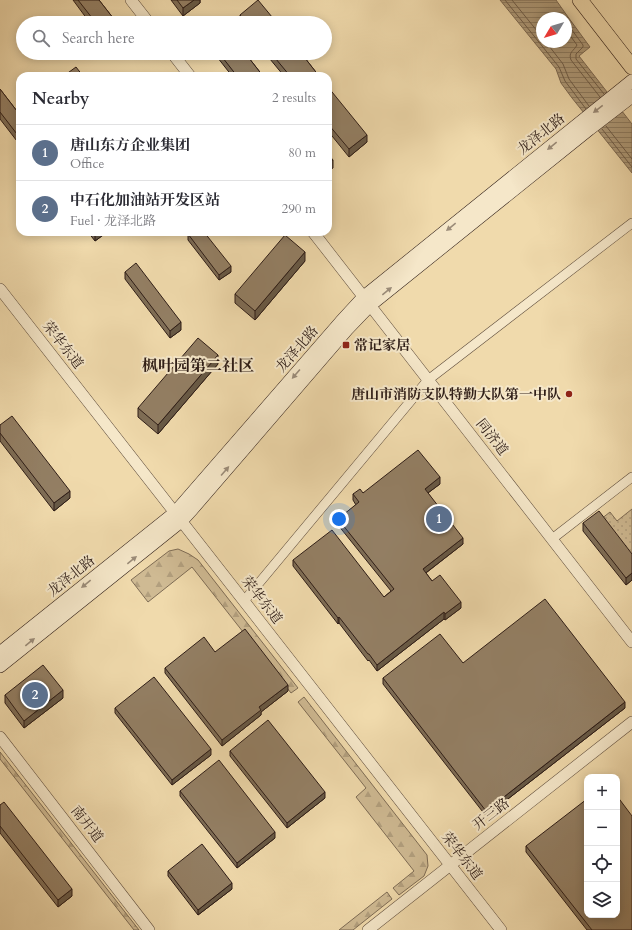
<!DOCTYPE html>
<meta charset="utf-8">
<style>
:root{--surface:#fff;--page:#f7f7f7;--text:#2b2b33;--muted:#7c7c81;--line:#e1e1e2;--accent:#8f2418}
body{margin:0;font-family:Cardo,"Noto Serif SC",serif;background:var(--page);color:var(--text)}
.controls{position:absolute;right:12px;bottom:12px;display:grid;overflow:hidden;border-radius:8px;box-shadow:0 2px 10px #0003}
.controls button{width:36px;height:36px;display:grid;place-items:center;padding:0;border:0;border-bottom:1px solid var(--line);background:var(--surface);color:var(--text);font:20px sans-serif}
.compass{position:absolute;left:536px;top:12px;width:36px;height:36px;border-radius:50%;background:var(--surface);box-shadow:0 2px 10px #0003;rotate:232deg}
.you{position:absolute;left:339px;top:519px;width:14px;height:14px;margin:-10px;border:3px solid #fff;border-radius:50%;background:#1a73e8;box-shadow:0 0 0 6px #1a73e833}
.badge{display:grid;place-items:center;width:26px;height:26px;border-radius:50%;background:var(--accent);color:#fff;font-size:13px;font-weight:700}
.pin{position:absolute;translate:-50% -50%;border:2px solid #fff;box-shadow:0 1px 4px #0006}
.list{margin:0;padding:0;list-style:none}
h2{display:flex;justify-content:space-between;align-items:center;height:52px;margin:0;padding:0 16px;font-size:17px}
h2 small{font-size:13px;font-weight:400;color:var(--muted)}
.list li{display:grid;grid-template-columns:26px 1fr auto;gap:12px;align-items:center;box-sizing:border-box;height:56px;padding:0 16px;border-top:1px solid var(--line)}
.list b{display:block;font-size:15px;white-space:nowrap}
.list p{margin:0;font-size:13px;white-space:nowrap;color:var(--muted)}
.list em{font-size:13px;font-style:normal;color:var(--muted)}
.icon{flex:none;width:22px;height:22px;fill:none;stroke:currentColor;stroke-width:2;stroke-linecap:round;stroke-linejoin:round}
.map{position:relative;flex:none;width:632px;height:930px;overflow:hidden}
.search{position:absolute;background:var(--surface);box-shadow:0 2px 10px #0003;left:16px;top:16px;width:316px;height:44px;display:flex;align-items:center;gap:10px;box-sizing:border-box;padding:0 14px;border-radius:22px;color:var(--muted);font-size:15px}
.panel{position:absolute;background:var(--surface);box-shadow:0 2px 10px #0003;left:16px;top:72px;width:316px;height:164px;border-radius:12px}
.map>svg:first-child{display:block}
.forest{fill:url(#forest-firs);stroke:#7e6c55}
.park{fill:url(#park-dots);stroke:#7e6c55}
.water{fill:url(#water-rules);stroke:#7b6852;fill-rule:evenodd}
.lines{fill:none;stroke-linecap:round;stroke-linejoin:round}
.shore{stroke:#6e5c48;stroke-width:1}
.minor-casing{stroke:#5e4c3c;stroke-width:10}
.tertiary-casing{stroke:#5e4c3c;stroke-width:12}
.secondary-casing{stroke:#2e1d17;stroke-width:14}
.primary-casing{stroke:#2e1d17;stroke-width:16}
.minor{stroke:#f5e7c9;stroke-width:9}
.tertiary{stroke:#f5e7c9;stroke-width:11}
.secondary{stroke:#f5e7c9;stroke-width:13}
.primary{stroke:#f0daac;stroke-width:15}
.wall{fill:#7e6d56;stroke:#2e1d17}
.shaded-wall{fill:#675946;stroke:#2e1d17}
.building{fill:#937f64;stroke:#2e1d17}
.oneway{fill:#9b8c79}
.poi-dot{fill:#8f2418;stroke:#f5e7c9;stroke-width:1.5}
.labels{text-anchor:middle;dominant-baseline:central;stroke-width:4;stroke-linejoin:round;paint-order:stroke}
.street-label{font-size:14px;fill:#2e1d17;stroke:#f5e7c9}
.poi-label{font-size:14px;font-weight:bold;fill:#2e1d17;stroke:#f5e7c9;text-anchor:start}
.quarter-label{font-size:16px;font-weight:bold;fill:#2e1d17;stroke:#f5e7c9}
</style>
<div class="map">
<svg width="632" height="930" viewBox="0 0 632 930">
<defs>
<pattern id="forest-firs" width="22" height="20" patternUnits="userSpaceOnUse"><rect width="22" height="20" fill="#cfba93"/><path d="M5 1l3.5 6h-7zM16 11l3.5 6h-7z" fill="#b29f7e"/></pattern>
<pattern id="park-dots" width="8" height="8" patternUnits="userSpaceOnUse"><rect width="8" height="8" fill="#cfba93"/><path d="M2 2h.1M6 6h.1" fill="none" stroke="#b29f7e" stroke-width="1.8" stroke-linecap="round"/></pattern>
<pattern id="water-rules" width="6" height="5" patternUnits="userSpaceOnUse"><rect width="6" height="5" fill="#ae9a79"/><path d="M0 2.5h6" fill="none" stroke="#8e7d62"/></pattern>
</defs>
<rect width="100%" height="100%" fill="#f0daac"/>
<filter id="stains"><feTurbulence type="fractalNoise" baseFrequency=".005" numOctaves="4"/><feColorMatrix values="0 0 0 0 .2 0 0 0 0 .09 0 0 0 0 .02 0 0 0 .5 -.17"/></filter>
<radialGradient id="worn" r=".72"><stop offset=".6" stop-color="#630" stop-opacity="0"/><stop offset="1" stop-color="#630" stop-opacity=".3"/></radialGradient>
<g class="forest">
<polygon points="178,549 189,554 198,560 298,688 291,693 192,567 148,602 131,580 169,551"/>
<polygon points="304,697 427,855 428,866 424,876 399,895 393,888 414,871 356,797 366,788 298,702"/>
<polygon points="0,752 139,930 134,930 0,759"/>
<polygon points="387,892 392,899 353,930 339,930"/>
</g>
<polygon class="park" points="632,509 632,580 591,527 610,512 617,521"/>
<path class="water" d="M500,0H556L568,17L590,47L579,56L632,124V173L572,98L561,83L556,69ZM542,18H566V42H542Z"/>
<g class="lines">
<g class="shore">
<polyline points="505,0 559,67 565,81 586,109"/>
<polyline points="512,0 542,37"/>
<polyline points="566,22 583,45 583,47 576,54 576,59 604,94"/>
<path d="M566,30L577,45C574,51 568,52 571,60L600,97"/>
<polyline points="546,42 563,64 569,79 589,106"/>
<polyline points="606,126 632,159"/>
<polyline points="602,129 632,167"/>
</g>
<g class="minor-casing">
<g id="minor">
<polyline points="552,539 632,477"/>
<polyline points="244,601 428,380 632,223"/>
</g>
</g>
<g class="tertiary-casing">
<g id="tertiary">
<polyline points="131,0 149,23"/>
<polyline points="172,53 190,76"/>
<polyline points="313,232 632,642"/>
<polyline points="0,289 501,930"/>
<polyline points="0,737 149,930"/>
<polyline points="368,930 632,722"/>
</g>
</g>
<g class="secondary-casing">
<g id="secondary">
<polyline points="0,653 175,513 341,322 364,297 632,81"/>
<polyline points="0,666 181,521 192,509 347,329 370,305 589,129 632,96"/>
</g>
</g>
<g class="primary-casing">
<polyline id="primary" points="580,0 632,67"/>
</g>
<use href="#minor" class="minor"/>
<use href="#tertiary" class="tertiary"/>
<use href="#secondary" class="secondary"/>
<use href="#primary" class="primary"/>
</g>
<g class="wall">
<polygon points="73,0 99,0 117,23 90,23"/>
<polygon points="171,0 200,0 200,3 183,16"/>
<polygon points="240,15 277,23 241,23 240,22"/>
<polygon points="114,53 124,53 118,58"/>
<polygon points="214,53 245,53 263,76 232,76"/>
<polygon points="265,53 301,53 319,76 284,76"/>
<polygon points="328,87 367,142 349,157 328,131"/>
<polygon points="0,89 20,115 20,145 0,119"/>
<polygon points="88,232 106,232 106,233 95,241"/>
<polygon points="188,234 231,272 219,280 188,240"/>
<polygon points="305,261 255,320 235,303 235,294"/>
<polygon points="125,272 181,330 170,338 125,279"/>
<polygon points="218,364 158,434 138,417 138,408"/>
<polygon points="0,425 70,498 54,511 0,441"/>
<polygon points="440,484 428,493 463,544 426,573 432,581 461,608 445,620 444,619 377,671 369,660 368,661 339,623 338,624 293,566 293,560 384,597 391,591 338,525 338,519 356,505 353,500 353,494"/>
<polygon points="583,523 632,554 632,580 626,585 583,531"/>
<polygon points="215,652 288,691 261,712 261,715 222,746 165,673 165,668"/>
<polygon points="383,678 625,708 486,816 383,684"/>
<polygon points="5,695 63,698 24,728 5,703"/>
<polygon points="115,708 211,755 172,785 115,713"/>
<polygon points="230,751 325,798 287,828 230,756"/>
<polygon points="180,791 275,838 237,868 180,796"/>
<polygon points="0,805 72,896 58,907 0,833"/>
<polygon points="526,846 632,930 587,930 526,852"/>
<polygon points="168,871 232,889 198,915 168,876"/>
</g>
<g class="shaded-wall">
<polygon points="194,0 200,0 200,3 183,16 183,8"/>
<polygon points="118,53 124,53 118,58"/>
<polygon points="367,135 367,142 349,157 349,149"/>
<polygon points="333,160 333,168 328,171 328,164"/>
<polygon points="98,232 106,232 106,233 95,241 95,234"/>
<polygon points="305,252 305,261 255,320 255,311"/>
<polygon points="231,266 231,272 219,280 219,275"/>
<polygon points="181,322 181,330 170,338 170,331"/>
<polygon points="218,355 218,364 158,434 158,425"/>
<polygon points="440,477 440,484 425,495 425,489"/>
<polygon points="70,491 70,498 54,511 54,503"/>
<polygon points="463,538 463,544 423,575 423,569"/>
<polygon points="632,573 632,580 626,585 626,578"/>
<polygon points="461,602 461,608 445,620 445,614"/>
<polygon points="444,612 444,619 377,671 377,665"/>
<polygon points="339,617 339,623 338,624 338,618"/>
<polygon points="288,685 288,691 261,712 261,715 222,746 222,740 259,707"/>
<polygon points="63,690 63,698 24,728 24,721"/>
<polygon points="625,702 625,708 486,816 486,811"/>
<polygon points="211,749 211,755 172,785 172,780"/>
<polygon points="325,792 325,798 287,828 287,823"/>
<polygon points="275,832 275,838 237,868 237,863"/>
<polygon points="232,883 232,889 198,915 198,910"/>
<polygon points="72,889 72,896 58,907 58,900"/>
</g>
<g class="building">
<polygon points="78,0 99,0 117,23 96,23"/>
<polygon points="177,0 194,0 183,8"/>
<polygon points="258,0 277,23 247,23 240,15"/>
<polygon points="220,20 222,23 216,23"/>
<polygon points="219,53 245,53 263,76 237,76"/>
<polygon points="271,53 301,53 319,76 290,76"/>
<polygon points="76,67 83,76 65,76 65,75"/>
<polygon points="328,87 367,135 349,149 328,124"/>
<polygon points="0,89 20,115 20,138 0,112"/>
<polygon points="328,154 333,160 328,164"/>
<polygon points="191,232 204,232 231,266 219,275 188,234"/>
<polygon points="285,235 305,252 255,311 235,294"/>
<polygon points="136,263 181,322 170,331 125,272"/>
<polygon points="198,338 218,355 158,425 138,408"/>
<polygon points="12,416 70,491 54,503 0,433 0,425"/>
<polygon points="418,450 440,477 425,489 463,538 423,569 432,581 440,575 461,602 445,614 444,612 377,665 369,654 368,654 339,617 338,618 293,560 332,530 384,597 394,589 338,519 359,502 353,494 360,489 363,493"/>
<polygon points="599,511 632,554 632,573 626,578 583,523"/>
<polygon points="545,599 625,702 486,811 383,678 440,634 463,663"/>
<polygon points="245,629 288,685 259,707 261,710 222,740 165,668 204,637 215,652"/>
<polygon points="43,665 63,690 24,721 5,695"/>
<polygon points="154,677 211,749 172,780 115,708"/>
<polygon points="268,720 325,792 287,823 230,751"/>
<polygon points="219,760 275,832 237,863 180,791"/>
<polygon points="617,796 632,816 632,930 592,930 526,846 587,799 587,915 617,915"/>
<polygon points="4,802 72,889 58,900 0,826 0,805"/>
<polygon points="202,844 232,883 198,910 168,871"/>
</g>
<defs><path id="oneway-solid" d="M-6-.8H1V-3.2L6.5 0L1 3.2V.8H-6Z"/></defs>
<g class="oneway">
<use href="#oneway-solid" transform="translate(598 109) rotate(142)"/>
<use href="#oneway-solid" transform="translate(552 146) rotate(141)"/>
<use href="#oneway-solid" transform="translate(451 227) rotate(141)"/>
<use href="#oneway-solid" transform="translate(387 291) rotate(-39)"/>
<use href="#oneway-solid" transform="translate(296 374) rotate(131)"/>
<use href="#oneway-solid" transform="translate(225 471) rotate(-49)"/>
<use href="#oneway-solid" transform="translate(132 560) rotate(-39)"/>
<use href="#oneway-solid" transform="translate(86 584) rotate(141)"/>
<use href="#oneway-solid" transform="translate(30 642) rotate(-39)"/>
</g>
<g class="poi-dot">
<rect x="342" y="341" width="8" height="8" rx="2"/>
<circle cx="569" cy="394" r="4"/>
</g>
<g class="labels">
<g class="street-label">
<text transform="translate(541 134) rotate(-39)">龙泽北路</text>
<text transform="translate(63 345) rotate(52)">荣华东道</text>
<text transform="translate(297 349) rotate(-49)">龙泽北路</text>
<text transform="translate(492 437) rotate(52)">同济道</text>
<text transform="translate(71 576) rotate(-39)">龙泽北路</text>
<text transform="translate(262 600) rotate(52)">荣华东道</text>
<text transform="translate(491 814) rotate(-38)">开三路</text>
<text transform="translate(87 824) rotate(52)">南开道</text>
<text transform="translate(462 856) rotate(52)">荣华东道</text>
</g>
<g class="poi-label">
<text x="354" y="345">常记家居</text>
<text x="561" y="394" text-anchor="end">唐山市消防支队特勤大队第一中队</text>
</g>
<g class="quarter-label">
<text x="198" y="366">枫叶园第二社区</text>
</g>
</g>
<rect width="100%" height="100%" filter="url(#stains)"/>
<rect width="100%" height="100%" fill="url(#worn)"/>
</svg>
<div class="controls">
<button>+</button>
<button>−</button>
<button><svg class="icon" aria-label="locate" viewBox="0 0 24 24"><circle cx="12" cy="12" r="6"/><path d="M12 2v4M12 18v4M2 12h4M18 12h4"/></svg></button>
<button><svg class="icon" aria-label="layers" viewBox="0 0 24 24"><path d="M12 4l9 5-9 5-9-5zM3 14l9 5 9-5"/></svg></button>
</div>
<svg class="compass" viewBox="-18 -18 36 36"><path d="M0-13l5 13h-10z" fill="#e53935"/><path d="M0 13l5-13h-10z" fill="#7c7c81"/></svg>
<div class="you"></div>
<div class="pin badge" style="left:439px;top:519px;background:#5c6f8a">1</div>
<div class="pin badge" style="left:35px;top:695px;background:#5c6f8a">2</div>
<div class="search"><svg class="icon" aria-label="search" viewBox="0 0 24 24"><circle cx="10" cy="10" r="6"/><path d="M15 15l6 6"/></svg>Search here</div>
<section class="panel">
<h2>Nearby<small>2 results</small></h2>
<ul class="list">
<li><span class="badge" style="background:#5c6f8a">1</span><div><b>唐山东方企业集团</b><p>Office</p></div><em>80 m</em></li>
<li><span class="badge" style="background:#5c6f8a">2</span><div><b>中石化加油站开发区站</b><p>Fuel · 龙泽北路</p></div><em>290 m</em></li>
</ul>
</section>
</div>
